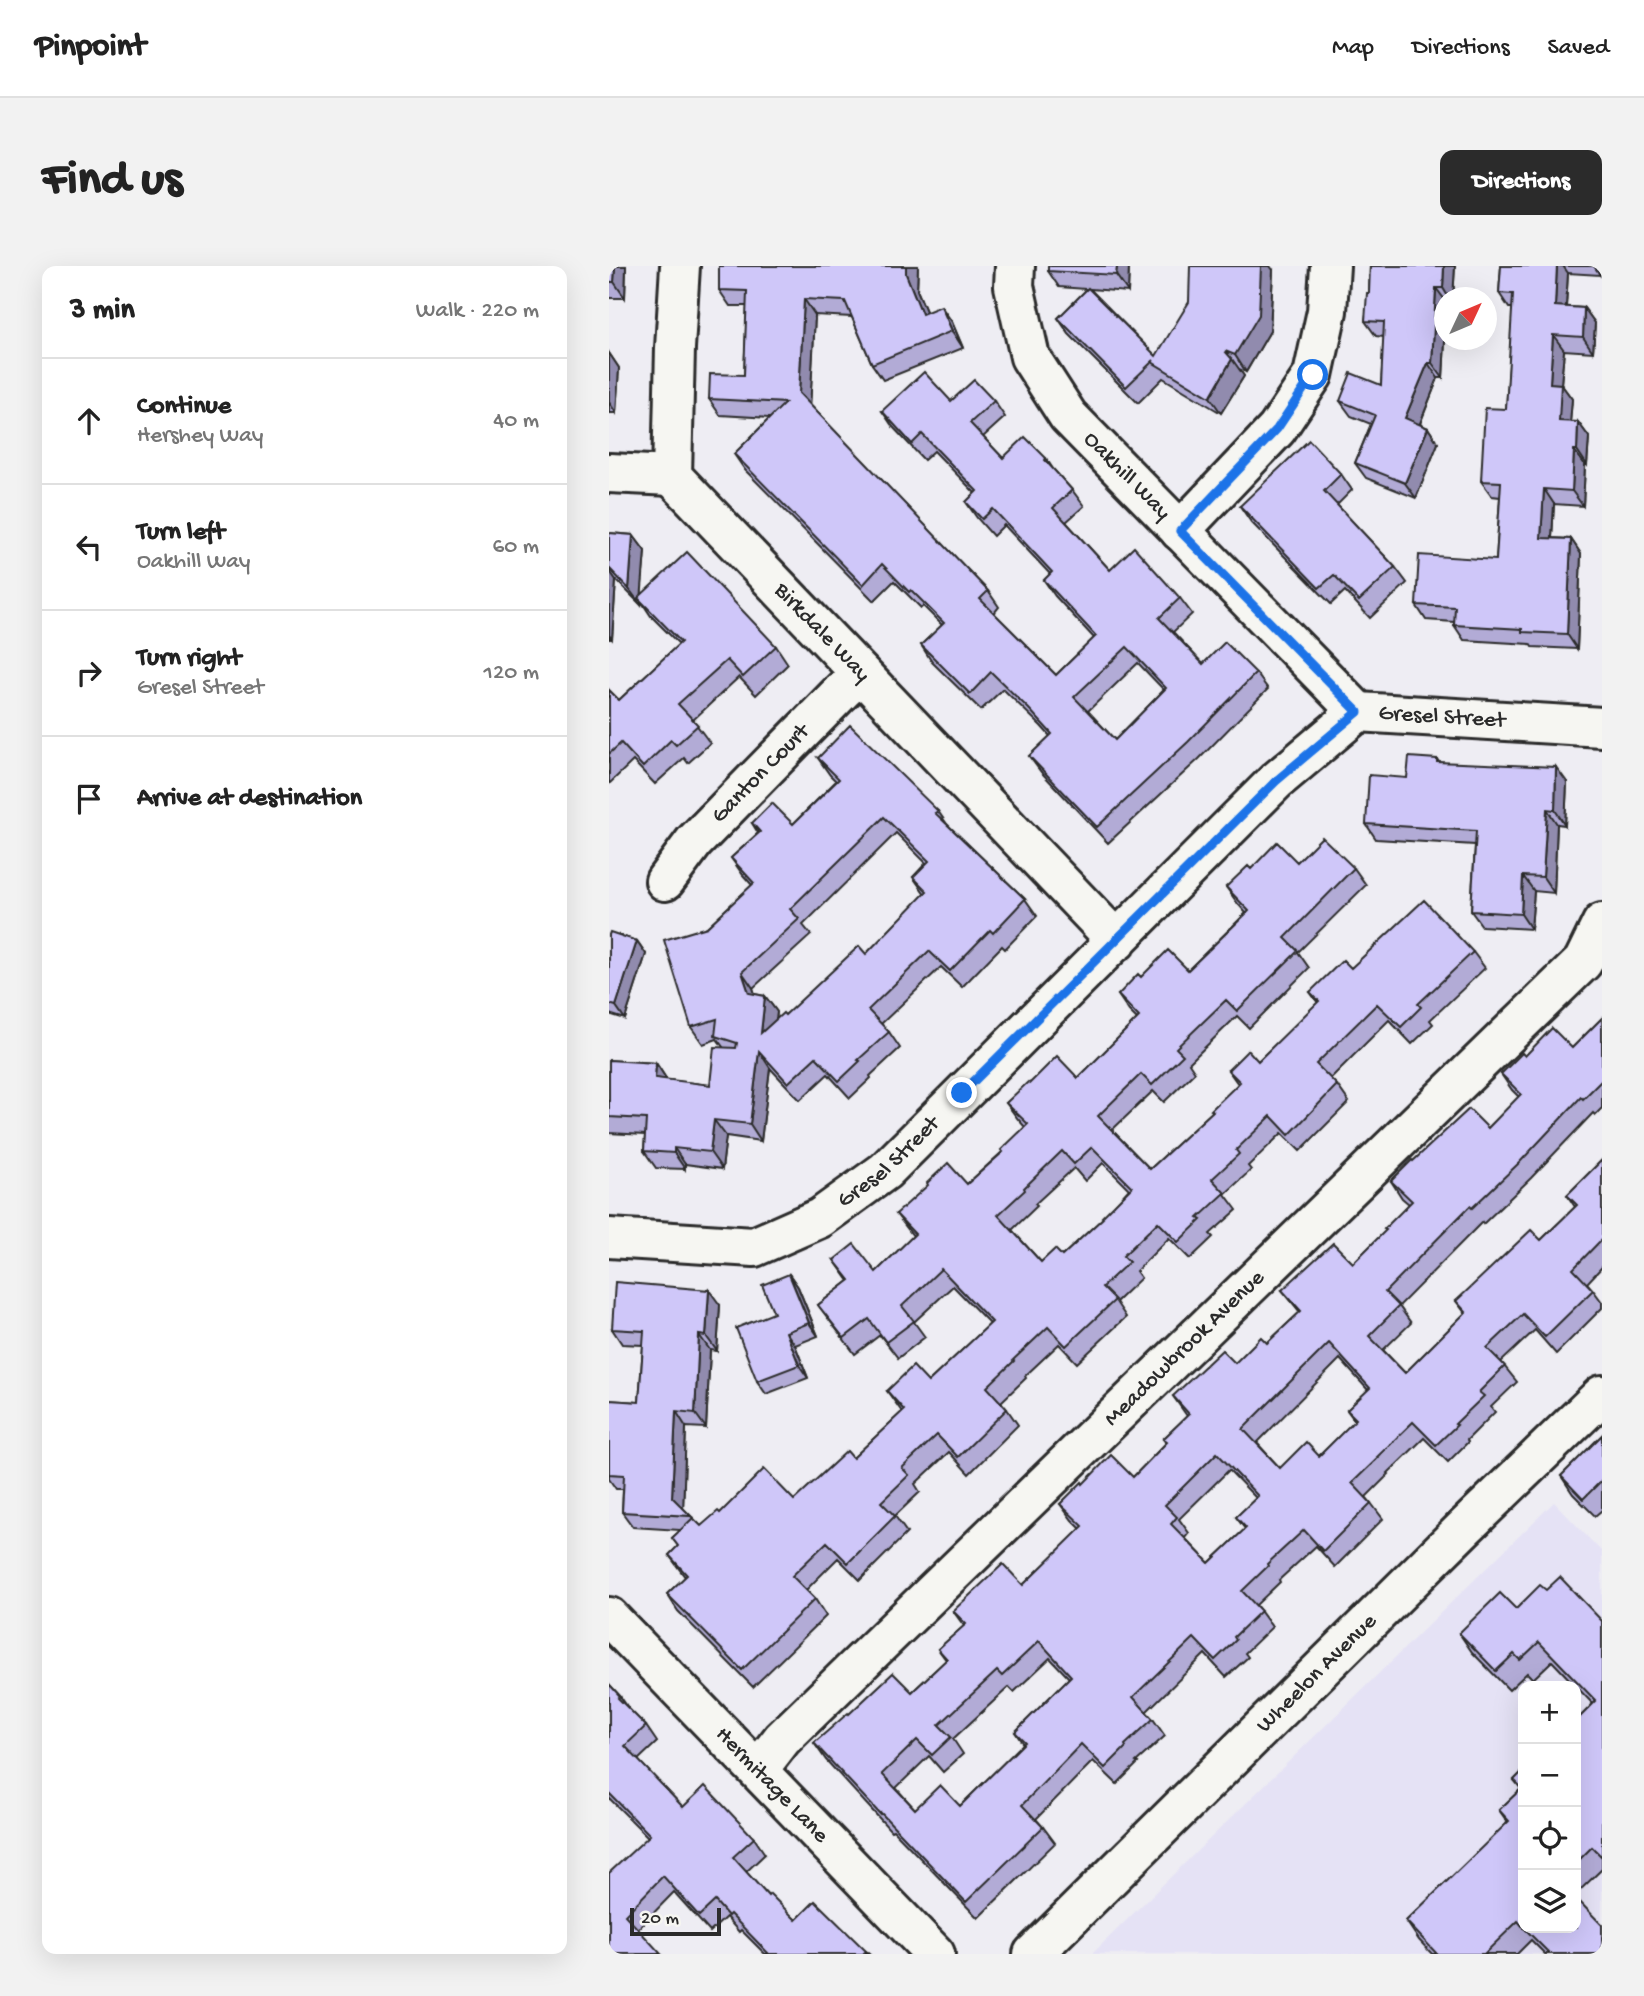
<!DOCTYPE html>
<meta charset="utf-8">
<style>
:root{--surface:#fff;--page:#f2f2f2;--text:#222;--muted:#767676;--line:#e0e0e0;--accent:#2b2b2b}
body{margin:0;font-family:"Gochi Hand",sans-serif;background:var(--page);color:var(--text)}
.controls{position:absolute;right:21px;bottom:21px;display:grid;overflow:hidden;border-radius:14px;box-shadow:0 7px 28px #0002}
.controls button{width:63px;height:63px;display:grid;place-items:center;padding:0;border:0;border-bottom:2px solid var(--line);background:var(--surface);color:var(--text);font:35px sans-serif}
.compass{position:absolute;left:825px;top:21px;width:63px;height:63px;border-radius:50%;background:var(--surface);box-shadow:0 7px 28px #0002;rotate:46deg}
.scale{position:absolute;left:21px;bottom:18px;width:91px;box-sizing:border-box;padding-left:7px;border:4px solid #2b2b2b;border-top:0;font-size:19px;line-height:24px;white-space:nowrap;color:#2b2b2b;-webkit-text-stroke:5px #f6f6f2;paint-order:stroke}
.stop{position:absolute;width:21px;height:21px;margin:-16px;border:5px solid #1a73e8;border-radius:50%;background:#fff}
.stop.end{background:#1a73e8;border-color:#fff;box-shadow:0 2px 7px #0008}
.list{margin:0;padding:0;list-style:none}
h2{display:flex;justify-content:space-between;align-items:center;height:91px;margin:0;padding:0 28px;font-size:30px}
h2 small{font-size:23px;font-weight:400;color:var(--muted)}
.list li{display:grid;grid-template-columns:46px 1fr auto;gap:21px;align-items:center;box-sizing:border-box;height:126px;padding:0 28px;border-top:2px solid var(--line)}
.list b{display:block;font-size:26px;white-space:nowrap}
.list p{margin:0;font-size:23px;white-space:nowrap;color:var(--muted)}
.list em{font-size:23px;font-style:normal;color:var(--muted)}
.icon{flex:none;width:38px;height:38px;fill:none;stroke:currentColor;stroke-width:2;stroke-linecap:round;stroke-linejoin:round}
.map{position:relative;flex:none;width:993px;height:1688px;overflow:hidden;border-radius:14px}
header{display:flex;align-items:center;gap:42px;box-sizing:border-box;height:98px;padding:0 35px;background:var(--surface);border-bottom:2px solid var(--line)}
header strong{font-size:33px}
nav{display:flex;gap:38px;margin-inline-start:auto;font-size:24px}
.intro{display:flex;align-items:center;justify-content:space-between;box-sizing:border-box;height:168px;padding:0 42px}
h1{margin:0;font-size:49px}
.button{padding:18px 32px;border-radius:14px;background:var(--accent);color:#fff;font-size:24px;font-weight:700}
main{display:flex;gap:42px;padding:0 42px}
aside{flex:1;background:var(--surface);border-radius:14px;box-shadow:0 7px 28px #0002}
.map>svg:first-child{display:block}
.built{fill:#e5e2f5;fill-rule:evenodd}
.lines{fill:none;stroke-linecap:round;stroke-linejoin:round}
.minor-casing{stroke:#2b2b2b;stroke-width:44}
.minor{stroke:#f6f6f2;stroke-width:38}
.wall{fill:#b2abd6;stroke:#2b2b2b;stroke-width:2;fill-rule:evenodd}
.shaded-wall{fill:#918bae;stroke:#2b2b2b;stroke-width:2}
.building{fill:#cfc7f9;stroke:#2b2b2b;stroke-width:2;fill-rule:evenodd}
.route{stroke:#1a73e8;stroke-width:9}
.labels{text-anchor:middle;dominant-baseline:central;stroke-width:5;stroke-linejoin:round;paint-order:stroke}
.street-label{font-size:23px;fill:#2b2b2b;stroke:#f6f6f2}
</style>
<header>
<strong>Pinpoint</strong>
<nav><a>Map</a><a>Directions</a><a>Saved</a></nav>
</header>
<div class="intro"><h1>Find us</h1><a class="button">Directions</a></div>
<main>
<aside>
<h2>3 min<small>Walk · 220 m</small></h2>
<ul class="list">
<li><svg class="icon" aria-label="ahead" viewBox="0 0 24 24"><path d="M12 20V5M6 11l6-6 6 6"/></svg><div><b>Continue</b><p>Hershey Way</p></div><em>40 m</em></li>
<li><svg class="icon" aria-label="left" viewBox="0 0 24 24"><path d="M17 20v-9H6M10 6l-5 5 5 5"/></svg><div><b>Turn left</b><p>Oakhill Way</p></div><em>60 m</em></li>
<li><svg class="icon" aria-label="right" viewBox="0 0 24 24"><path d="M7 20v-9h11M14 6l5 5-5 5"/></svg><div><b>Turn right</b><p>Gresel Street</p></div><em>120 m</em></li>
<li><svg class="icon" aria-label="arrive" viewBox="0 0 24 24"><path d="M6 21V4h12l-3 4 3 4H6"/></svg><div><b>Arrive at destination</b></div></li>
</ul>
</aside>
<div class="map">
<svg width="993" height="1688" viewBox="0 0 993 1688">
<rect width="100%" height="100%" fill="#eeedf3"/>
<filter id="ink" filterUnits="userSpaceOnUse"><feTurbulence type="fractalNoise" baseFrequency=".0143" numOctaves="2"/><feDisplacementMap in="SourceGraphic" scale="14" xChannelSelector="R" yChannelSelector="G"/><feConvolveMatrix kernelMatrix="1 2 1 2 8 2 1 2 1" color-interpolation-filters="sRGB"/></filter>
<g filter="url(#ink)">
<path class="built" d="M945,1236L993,1286V1688H483ZM914,1420H967V1662H914Z"/>
<g class="lines">
<g class="minor-casing">
<g id="minor">
<path id="s1" d="M71,0L66,82L63,210L508,675"/>
<path id="s2" d="M406,0L405,20L421,91L459,150L749,446"/>
<polyline points="0,207 63,210"/>
<polyline points="571,265 668,163 704,109 718,45 721,0"/>
<path id="s3" d="M56,615L85,576L235,423L252,408"/>
<path id="s4" d="M0,972L145,981L211,952L276,905L667,515L749,446L993,461"/>
<path id="s5" d="M0,1351L326,1688"/>
<path id="s6" d="M149,1504L173,1473L974,696L993,657"/>
<path id="s7" d="M424,1688L854,1263L993,1129"/>
</g>
</g>
<use href="#minor" class="minor"/>
</g>
<g class="wall">
<polygon points="0,0 17,0 17,1 16,32 0,32"/>
<path d="M110,0H309L308,24L317,46L343,56L354,82L274,114L263,98L243,51L206,49L201,139L379,325L390,341L385,347L447,409L485,372L446,330L435,314L441,308L395,259L384,270L368,252L357,236L366,227L325,185L315,194L284,161L273,145L342,135H385L396,151L374,171L394,192H437L444,203L463,224L475,240L457,256L501,304L571,332L583,348L564,366L594,398L647,407L659,423L590,493L499,577L432,506L420,490L441,470L432,460L394,423L372,444L323,396L312,379L333,359L314,340L312,342L285,315L265,335L136,204L125,188L161,152L111,149L100,133L135,109L138,40H121L110,24ZM529,397L555,424L506,474L479,445Z"/>
<polygon points="520,0 519,26 481,23 547,90 664,4 661,65 637,106 630,103 635,110 612,147 554,112 529,137 460,68 449,52 478,23 450,21 439,5"/>
<polygon points="761,0 846,0 844,32 836,32 836,74 834,112 829,112 811,158 819,162 829,177 807,232 757,212 746,197 762,158 742,150 731,135 772,119 775,71 767,70 756,55 760,27"/>
<polygon points="892,0 992,0 991,9 959,7 957,41 975,42 986,57 984,86 955,84 952,118 963,133 961,156 969,156 980,171 978,199 976,199 974,240 945,238 943,272 962,273 972,288 968,383 923,381 921,378 855,374 845,359 845,356 817,354 807,339 887,294 891,231 883,230 872,215 897,143 904,42 900,42 890,27"/>
<polygon points="0,87 10,102 7,147 0,147"/>
<polygon points="732,208 743,224 728,239 786,301 798,317 761,352 736,325 722,338 642,256 631,240"/>
<polygon points="0,267 24,269 36,285 32,329 167,380 179,398 147,429 130,411 84,454 101,477 79,497 75,492 46,518 24,495 0,518 0,424 10,434 70,378 42,350 32,335 32,339 7,314 3,373 0,373"/>
<path d="M209,492L329,545L338,558L416,633L428,650L396,683L393,680L353,721L332,701L272,758L280,766L291,782L261,810L262,812L241,832L219,808L191,834L161,802L152,875L117,870L113,903L76,898V903L47,902L35,885L36,869L0,867V794L47,797L58,814L101,819L114,781L108,773L94,778L82,761L98,661L143,619L134,609L122,592L149,567L143,557L184,558L227,515L221,509ZM287,567L317,597L304,611L316,628L257,688L176,749L167,753L168,746L156,730L146,728L144,722L202,669L194,659Z"/>
<polygon points="828,493 830,496 958,516 956,559 948,558 945,627 925,625 922,663 873,660 862,645 866,579 767,573 757,558 798,512"/>
<path d="M688,596L745,602L757,619L689,686L700,702L640,762L628,750L580,797L586,806L555,836L544,825L503,864L541,903L604,845L629,818L619,804L649,795L709,737L701,726L742,702L864,686L876,702L821,754L824,758L803,778L780,754L721,813L728,819L740,836L691,885L673,867L639,900L642,904L616,928L628,944L601,968L604,971L581,993L560,972L527,1005L532,1012L507,1036L517,1051L468,1097L450,1078L416,1110L417,1112L392,1136L398,1143L409,1159L360,1208L340,1186L306,1218L311,1226L286,1250L298,1267L251,1314L229,1292L197,1324L206,1333L217,1350L144,1421L69,1345L58,1328L76,1311L60,1289L69,1280L63,1272L72,1264L24,1261L13,1246L14,1223H7L0,1213V1134L30,1136L34,1079L13,1078L3,1063L111,1039L108,1085L101,1084L97,1162L77,1161L74,1242L92,1260L111,1247L185,1234L244,1192L293,1146L278,1125L319,1116L381,1058L344,1020L305,1056L316,1071L289,1092L271,1069L246,1088L209,1039L240,1015L225,994L267,1006L304,970L287,948L358,918L393,886L416,861L409,853L397,837L421,817L469,812L528,753L520,745L509,729L532,711L579,704L637,647L629,638L617,621L642,603ZM494,897L520,923L494,952L453,990L432,996L403,964L428,940L426,938L465,902L476,915Z"/>
<polygon points="0,669 28,675 37,688 16,753 0,748"/>
<path d="M993,752V842L986,849L984,847L922,912L874,958L873,956L790,1040L802,1057L774,1084L796,1107L856,1047L847,1035L932,974L966,941L958,929L993,894V1001L978,1017L984,1024L993,1036V1042L947,1088L926,1064L892,1096L908,1116L882,1141L886,1146L858,1174L859,1176L839,1196L815,1172L779,1207L780,1208L757,1231L762,1237L774,1253L726,1301L707,1280L670,1314L671,1316L647,1339L663,1361L636,1387L639,1391L617,1411L596,1388L537,1446L544,1453L556,1470L527,1496L529,1497L508,1518L484,1495L427,1553L434,1561L446,1577L369,1652L284,1564L282,1565L217,1494L205,1477L240,1448L303,1426L337,1394L329,1383L355,1360L344,1345L414,1319L472,1263L463,1254L451,1238L474,1218L524,1211L557,1177L554,1173L578,1150L564,1130L626,1097L658,1077L691,1046L673,1024L744,997L777,965L800,938L793,932L782,915L804,895L879,862L910,831L903,824L892,808L916,790L963,782ZM731,1093L759,1124L738,1144L746,1155L710,1190L671,1202L648,1177ZM620,1204L647,1232L627,1251L636,1263L600,1297L576,1272L580,1267L570,1253ZM441,1392L460,1412L406,1466L414,1478L351,1540L306,1543L287,1522L320,1490L334,1506L354,1488L344,1473L400,1421L405,1426Z"/>
<polygon points="180,1008 189,1021 209,1070 186,1079 199,1112 157,1128 148,1115 165,1047"/>
<polygon points="993,1169 993,1244 986,1250 964,1228 952,1210"/>
<polygon points="937,1324 993,1355 993,1603 967,1628 967,1455 984,1438 943,1395 924,1413 918,1407 900,1424 863,1386 850,1367 907,1343"/>
<polygon points="0,1418 11,1430 20,1443 37,1460 48,1476 29,1494 74,1541 145,1572 156,1588 137,1606 159,1630 187,1654 257,1685 260,1688 156,1688 132,1664 130,1666 117,1651 101,1666 65,1626 29,1663 0,1688 39,1571 0,1532"/>
<polygon points="914,1505 914,1662 967,1662 993,1688 936,1688 922,1674 908,1688 823,1688 810,1674 797,1655 899,1557 890,1544 912,1523 905,1514"/>
</g>
<g class="shaded-wall">
<polygon points="6,0 17,0 17,1 16,32 5,16"/>
<polygon points="297,0 309,0 308,24 325,64 313,48 297,8"/>
<polygon points="508,0 520,0 519,26 507,9"/>
<polygon points="652,0 661,0 664,4 661,65 637,106 626,89"/>
<polygon points="835,0 846,0 844,32 840,32 834,22"/>
<polygon points="948,0 954,0 959,7 956,55 946,40"/>
<polygon points="985,0 992,0 991,9"/>
<polygon points="827,22 836,34 836,74 834,112 823,97"/>
<polygon points="195,33 206,49 201,144 190,127"/>
<polygon points="332,40 343,56 354,82 343,65"/>
<polygon points="975,42 986,57 984,86 974,71"/>
<polygon points="944,69 955,84 952,118 963,133 960,170 950,155 941,117"/>
<polygon points="0,87 10,102 7,147 0,136"/>
<polygon points="623,93 635,110 612,147 601,131"/>
<polygon points="819,97 829,112 807,167 796,152"/>
<polygon points="969,156 980,171 978,199 968,184"/>
<polygon points="819,162 829,177 807,232 796,217"/>
<polygon points="965,184 976,199 974,240 963,225"/>
<polygon points="935,223 945,238 942,287 932,272"/>
<polygon points="24,269 36,285 32,335 29,332 32,335 32,339 20,323"/>
<polygon points="962,273 972,288 968,383 958,368"/>
<polygon points="0,304 7,314 3,373 0,369"/>
<polygon points="947,501 958,516 956,559 946,544"/>
<polygon points="938,543 948,558 945,627 934,611"/>
<polygon points="914,610 925,625 922,663 912,648"/>
<polygon points="28,675 37,688 16,753 7,740"/>
<polygon points="133,706 144,722 151,743 140,727"/>
<polygon points="156,730 168,746 163,784 152,767"/>
<polygon points="150,785 161,802 152,875 141,858"/>
<polygon points="47,797 58,814 46,812"/>
<polygon points="105,854 117,870 113,903 101,886"/>
<polygon points="65,882 76,898 76,903 65,887"/>
<polygon points="180,1008 189,1021 209,1070 200,1057"/>
<polygon points="100,1024 111,1039 108,1085 97,1070"/>
<polygon points="177,1066 186,1079 199,1112 190,1099"/>
<polygon points="90,1069 101,1084 97,1162 86,1147"/>
<polygon points="67,1145 77,1161 74,1246 63,1231"/>
</g>
<g class="building">
<polygon points="0,0 6,0 5,16 0,16"/>
<path d="M110,0H297V8L313,48L332,40L343,65L263,98L236,35L195,33L190,127L379,325L371,333L447,409L487,370L435,314L443,306L384,243L373,253L357,236L368,225L313,168L303,178L273,145L315,106L342,135L365,114L385,135L361,157L394,192L416,171L437,192L436,194L463,224L444,242L501,304L525,281L571,332L550,352L594,398L616,376L647,407L579,476L488,561L420,490L443,468L420,443L382,406L361,428L312,379L335,357L302,324L300,326L273,298L254,319L125,188L176,137L100,133L101,108L135,109L138,25L110,24ZM518,381L557,422L506,474L465,431Z"/>
<polygon points="439,0 508,0 507,9 439,5"/>
<polygon points="581,0 652,0 650,49 626,89 616,85 623,93 601,131 543,96 545,94 517,121 449,52 479,22 547,90 580,36"/>
<polygon points="761,0 835,0 834,22 827,22 823,97 819,97 796,152 819,162 796,217 746,197 766,149 731,135 742,107 772,119 775,56 756,55 758,27 760,27"/>
<polygon points="892,0 948,0 946,40 975,42 974,71 944,69 941,117 952,118 950,155 969,156 968,184 965,184 963,225 935,223 932,272 962,273 958,368 913,366 913,363 845,359 846,341 807,339 810,289 887,294 892,216 872,215 876,142 897,143 904,28 890,27"/>
<polygon points="700,174 732,208 715,225 786,301 750,335 725,309 710,322 631,240"/>
<polygon points="0,267 24,269 20,323 0,302"/>
<polygon points="78,286 167,380 134,411 118,394 69,438 89,459 67,479 62,474 34,501 12,477 0,488 0,424 10,434 72,376 29,332"/>
<path d="M241,459L329,545L326,547L416,633L384,667L381,664L341,705L320,685L259,744L280,766L249,794L251,795L230,815L207,791L179,817L150,785L141,858L105,854L101,886L65,882V887L35,885L37,853L0,851V794L47,797L46,812L101,819L105,781L127,782L128,777L106,770L108,753L82,761L55,674L98,661L145,617L122,592L151,566L143,557L163,537L184,558L230,513L209,492ZM275,551L320,595L304,611L318,625L257,688L250,680L176,749L174,747L152,767L156,730L140,727L133,706L190,653L181,643Z"/>
<polygon points="800,491 828,493 828,496 947,501 946,544 938,543 934,611 914,610 912,648 862,645 867,565 757,558 760,509 798,512"/>
<path d="M713,571L745,602L676,672L689,685L628,745L617,734L567,782L574,789L543,819L532,808L489,850L541,903L604,845L602,844L631,816L619,804L639,784L649,795L710,735L701,726L734,694L742,702L815,634L864,686L809,738L812,741L792,761L768,738L707,798L728,819L680,869L662,850L627,884L630,888L603,913L616,927L589,952L592,954L569,976L549,956L514,990L520,996L493,1021L506,1034L457,1080L439,1061L404,1094L405,1095L378,1121L398,1143L349,1191L328,1169L293,1202L300,1209L272,1236L286,1250L239,1297L218,1276L183,1310L206,1333L133,1404L58,1328L78,1309L60,1289L69,1280L63,1272L84,1252L92,1260L109,1245L111,1247L155,1203L185,1234L238,1185L244,1192L295,1144L278,1125L304,1100L319,1116L383,1056L332,1003L293,1040L305,1055L277,1076L260,1053L235,1072L209,1039L241,1014L225,994L245,978L267,1006L306,968L287,948L319,919L318,917L339,897L358,918L394,886L392,884L419,858L397,837L419,816L421,817L448,790L469,812L530,751L509,729L529,708L532,711L559,684L579,704L640,645L617,621L639,600L642,603L668,576L688,596ZM483,881L523,921L493,951L494,952L453,990L446,983L432,996L389,949L416,924L415,922L453,885L465,898Z"/>
<polygon points="1,666 28,675 7,740 0,738 0,669"/>
<path d="M993,752V814L974,833L972,831L911,896L863,942L861,940L776,1026L790,1040L760,1070L796,1107L857,1046L847,1035L922,964L932,974L968,939L958,929L993,894V973L964,1003L984,1024L936,1071L914,1048L878,1082L896,1100L870,1126L875,1130L846,1158L848,1159L827,1179L804,1156L768,1191L769,1192L743,1217L762,1237L714,1285L695,1264L658,1298L659,1300L633,1325L652,1345L625,1371L627,1374L606,1394L585,1372L524,1431L544,1453L516,1479L517,1481L496,1502L472,1478L413,1539L434,1561L357,1636L272,1547L271,1548L205,1477L239,1447L240,1448L284,1407L303,1426L338,1393L329,1383L357,1358L344,1345L394,1298L414,1319L474,1260L451,1238L473,1216L474,1218L502,1189L524,1211L558,1176L554,1173L580,1148L564,1130L613,1084L626,1097L652,1071L658,1077L692,1045L673,1024L724,977L744,997L777,964L775,963L803,935L782,915L803,894L804,895L860,843L879,862L912,828L892,808L913,787L916,790L943,762L963,782ZM720,1077L761,1122L738,1144L747,1153L710,1190L697,1176L671,1202L634,1163ZM608,1187L649,1230L627,1251L637,1262L600,1297L562,1258L568,1251L556,1239ZM430,1375L462,1410L406,1466L416,1476L351,1540L331,1519L306,1543L273,1508L308,1474L323,1489L342,1471L330,1459L388,1405L393,1410Z"/>
<polygon points="180,1008 200,1057 177,1066 190,1099 148,1115 127,1062 165,1047 153,1019"/>
<polygon points="6,1016 100,1024 97,1070 90,1069 86,1147 67,1145 63,1231 82,1250 13,1246 15,1209 0,1208 0,1134 30,1136 35,1065 3,1063"/>
<polygon points="993,1169 993,1214 974,1233 952,1210"/>
<polygon points="951,1311 993,1355 993,1591 983,1581 967,1597 967,1455 987,1435 930,1376 911,1394 905,1388 887,1405 850,1367 891,1327 907,1343 931,1319 937,1324"/>
<polygon points="0,1418 11,1430 9,1432 37,1460 16,1480 74,1541 96,1520 145,1572 124,1591 159,1630 161,1628 187,1654 206,1635 257,1685 254,1688 160,1688 121,1648 119,1650 106,1635 90,1650 54,1610 16,1649 52,1688 0,1688 0,1607 41,1569 0,1527"/>
<polygon points="914,1505 914,1661 909,1655 875,1688 828,1688 797,1655 900,1555 890,1544 913,1522 905,1514"/>
<polygon points="967,1632 993,1659 993,1688 941,1688 915,1662 967,1662"/>
</g>
</g>
<g class="lines" filter="url(#ink)">
<polyline class="route" points="353,827 667,515 749,446 571,265 668,163 704,109"/>
</g>
<g class="labels">
<g class="street-label">
<text stroke="none"><textPath href="#s2" startOffset="247">Oakhill Way</textPath></text>
<text stroke="none"><textPath href="#s1" startOffset="427">Birkdale Way</textPath></text>
<text stroke="none"><textPath href="#s4" startOffset="1041">Gresel Street</textPath></text>
<text stroke="none"><textPath href="#s3" startOffset="144">Ganton Court</textPath></text>
<text stroke="none"><textPath href="#s4" startOffset="306">Gresel Street</textPath></text>
<text stroke="none"><textPath href="#s6" startOffset="600">Meadowbrook Avenue</textPath></text>
<text stroke="none"><textPath href="#s7" startOffset="399">Wheelon Avenue</textPath></text>
<text stroke="none"><textPath href="#s5" startOffset="234">Hermitage Lane</textPath></text>
</g>
</g>
</svg>
<div class="controls">
<button>+</button>
<button>−</button>
<button><svg class="icon" aria-label="locate" viewBox="0 0 24 24"><circle cx="12" cy="12" r="6"/><path d="M12 2v4M12 18v4M2 12h4M18 12h4"/></svg></button>
<button><svg class="icon" aria-label="layers" viewBox="0 0 24 24"><path d="M12 4l9 5-9 5-9-5zM3 14l9 5 9-5"/></svg></button>
</div>
<svg class="compass" viewBox="-18 -18 36 36"><path d="M0-13l5 13h-10z" fill="#e53935"/><path d="M0 13l5-13h-10z" fill="#767676"/></svg>
<div class="scale">20 m</div>
<div class="stop" style="left:704px;top:109px"></div>
<div class="stop end" style="left:353px;top:827px"></div>
</div>
</main>
